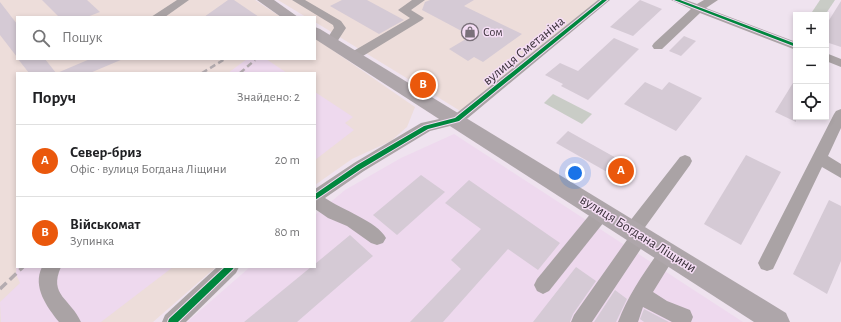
<!DOCTYPE html>
<html lang="uk">
<meta charset="utf-8">
<style>
:root{--surface:#fff;--page:#f2f2f2;--text:#202124;--muted:#757577;--line:#e0e0e0;--accent:#ea580c}
body{margin:0;font-family:"Alegreya Sans",sans-serif;background:var(--page);color:var(--text)}
.controls{position:absolute;right:12px;top:12px;display:grid;overflow:hidden;border-radius:0px;box-shadow:0 2px 6px #0003}
.controls button{width:36px;height:36px;display:grid;place-items:center;padding:0;border:0;border-bottom:1px solid var(--line);background:var(--surface);color:var(--text);font:20px sans-serif}
.you{position:absolute;left:575px;top:173px;width:14px;height:14px;margin:-10px;border:3px solid #fff;border-radius:50%;background:#1a73e8;box-shadow:0 0 0 6px #1a73e833}
.badge{display:grid;place-items:center;width:26px;height:26px;border-radius:50%;background:var(--accent);color:#fff;font-size:13px;font-weight:700}
.pin{position:absolute;translate:-50% -50%;border:2px solid #fff;box-shadow:0 1px 4px #0006}
.list{margin:0;padding:0;list-style:none}
h2{display:flex;justify-content:space-between;align-items:center;height:52px;margin:0;padding:0 16px;font-size:17px}
h2 small{font-size:13px;font-weight:400;color:var(--muted)}
.list li{display:grid;grid-template-columns:26px 1fr auto;gap:12px;align-items:center;box-sizing:border-box;height:72px;padding:0 16px;border-top:1px solid var(--line)}
.list b{display:block;font-size:15px;white-space:nowrap}
.list p{margin:0;font-size:13px;white-space:nowrap;color:var(--muted)}
.list em{font-size:13px;font-style:normal;color:var(--muted)}
.icon{flex:none;width:22px;height:22px;fill:none;stroke:currentColor;stroke-width:2;stroke-linecap:round;stroke-linejoin:round}
.map{position:relative;flex:none;width:841px;height:322px;overflow:hidden}
.search{position:absolute;background:var(--surface);box-shadow:0 2px 6px #0003;left:16px;top:16px;width:300px;height:44px;display:flex;align-items:center;gap:10px;box-sizing:border-box;padding:0 14px;border-radius:0px;color:var(--muted);font-size:15px}
.panel{position:absolute;background:var(--surface);box-shadow:0 2px 6px #0003;left:16px;top:72px;width:300px;height:196px;border-radius:0px}
.map>svg:first-child{display:block}
.commercial{fill:#edddda}
.built{fill:#eed9ee}
.green{fill:#c9ccc6}
.building{fill:#d5cad5}
.lines{fill:none;stroke-linecap:round;stroke-linejoin:round}
.minor{fill:#aaa3a5;fill-rule:evenodd}
.major{fill:#aea6aa;fill-rule:evenodd}
.rail-far1{stroke:#b4acb0;stroke-width:2.5;stroke-dasharray:6 3.5;stroke-linecap:butt}
.rail{stroke:#b4acb0;stroke-width:3.5;stroke-dasharray:9 4.5;stroke-linecap:butt}
.cycleway-casing{stroke:#f5ddf5;stroke-width:2}
.cycleway{fill:#00873e;fill-rule:evenodd}
.labels{text-anchor:middle;dominant-baseline:central;stroke-width:3;stroke-linejoin:round;paint-order:stroke}
.far-poi-label{font-size:12px;fill:#3b323b;stroke:#f5ddf5;text-anchor:start}
.street-label{font-size:14px;fill:#3b323b;stroke:#f5ddf5}
</style>
<div class="map">
<svg width="841" height="322" viewBox="0 0 841 322">
<rect width="100%" height="100%" fill="#efe3ef"/>
<g class="commercial">
<polygon points="0,0 255,0 281,17 17,17 17,59 315,59 315,38 415,107 407,127 391,141 352,159 315,185 315,73 17,73 17,267 216,267 153,322 0,322"/>
<polygon points="278,0 600,0 462,112 315,22 315,17 306,17"/>
</g>
<g class="built">
<polygon points="247,59 266,59 287,73 228,73"/>
<polygon points="315,92 353,117 345,123 354,130 315,160"/>
<polygon points="454,134 743,322 187,322 250,267 315,267 315,215 345,190 401,158"/>
<polygon points="17,261 17,267 173,267 101,322 1,322 0,302 20,283 16,274"/>
</g>
<g class="green">
<polygon points="820,0 835,0 825,15 810,15"/>
<polygon points="553,94 592,114 582,124 544,103"/>
</g>
<g class="building">
<polygon points="42,0 87,0 100,12 87,17 59,17"/>
<polygon points="228,0 234,0 259,17 204,17"/>
<polygon points="342,0 367,0 404,20 379,34 330,6"/>
<polygon points="430,0 474,0 464,6 522,34 483,62 474,57 468,61 449,49 471,36 422,10 425,2"/>
<polygon points="640,0 662,9 633,36 610,27"/>
<polygon points="841,1 841,47 826,42 826,25"/>
<polygon points="0,2 17,24 17,57 0,35"/>
<polygon points="684,36 696,41 681,56 669,51"/>
<polygon points="614,38 639,49 588,100 561,86 563,84 545,75 560,63 578,71"/>
<polygon points="18,59 45,59 56,73 29,73"/>
<polygon points="90,59 123,59 90,73 57,73"/>
<polygon points="796,78 796,122 775,112"/>
<polygon points="645,82 662,90 669,82 702,98 676,131 624,104"/>
<polygon points="568,131 634,168 623,181 556,143"/>
<polygon points="746,155 781,172 741,245 704,224"/>
<polygon points="421,175 445,192 397,235 373,215"/>
<polygon points="469,180 560,243 538,270 508,249 443,322 410,322 461,269 451,260 481,229 445,203"/>
<polygon points="829,200 841,206 841,261 827,294 793,274"/>
<polygon points="350,235 373,256 297,322 244,322 311,267 315,267 315,264"/>
<polygon points="576,267 596,281 573,314 570,322 533,322"/>
<polygon points="615,290 627,299 616,322 594,322"/>
<polygon points="644,309 669,322 644,322 640,319"/>
</g>
<g class="lines">
<g class="minor">
<polygon points="177,0 189,0 165,17 151,17"/>
<polygon points="292,0 305,0 341,21 346,28 335,45 327,45 325,42 334,28 333,25"/>
<polygon points="412,0 425,0 411,10 424,18 422,20 358,59 350,59 348,56 350,53 410,18 398,10"/>
<path d="M598,0H610L462,123L430,131L364,171L325,198C341,209 378,222 386,238L383,243L377,245L371,243L347,226L328,218L315,209V189L354,163L421,123L453,116Z"/>
<polygon points="671,0 686,0 697,4 704,0 718,0 706,8 796,42 796,50 700,13 662,49 654,49 652,46 654,43 691,9"/>
<polygon points="826,53 841,59 841,67 826,61"/>
<polygon points="841,109 841,128 828,156 841,164 841,178 822,167 773,269 767,271 761,269 758,263 761,257 834,114 836,111"/>
<polygon points="685,155 690,157 692,161 690,165 643,230 646,231 649,236 646,241 592,322 571,322 574,315 629,237 626,236 624,231 626,226 680,157"/>
<polygon points="602,205 608,207 610,212 608,217 549,291 543,294 537,291 534,285 537,279 596,207"/>
<path d="M668,245L674,247L677,253L653,292L667,301L690,310L693,317L691,322H672L643,307L638,322H618C629,293 644,273 662,247Z"/>
<path d="M42,267H61C48,295 71,299 81,322H59C47,307 32,287 42,267Z"/>
<polygon points="217,267 239,267 236,273 186,322 162,322 165,315"/>
</g>
<g class="major">
<polygon points="257,0 274,0 298,17 281,17"/>
<polygon points="315,27 320,29 786,313 790,322 754,322 315,39"/>
</g>
<g class="rail-far1">
<polyline points="202,73 225,59"/>
<polyline points="240,73 255,60"/>
</g>
<polyline class="rail" points="0,289 23,267"/>
<g class="cycleway-casing">
<g id="cycleway">
<polygon points="602,0 607,0 459,121 428,129 361,169 315,200 315,194 357,165 424,126 455,118"/>
<polygon points="674,0 680,0 796,44 796,47"/>
<polygon points="225,267 234,267 233,269 178,322 168,322 169,319"/>
</g>
</g>
<use href="#cycleway" class="cycleway"/>
</g>
<defs>
<g id="shop-ring" transform="scale(0.9)"><circle r="9.5" fill="#f5ddf5" stroke="#7a707a" stroke-width="1.5"/><path d="M-5-2.5h2.3a2.7 3.5 0 0 1 5.4 0H5L5.5 6h-11ZM-1.5-2.5h3a1.5 2.3 0 0 0-3 0Z" fill="#7a707a"/></g>
</defs>
<g fill-rule="evenodd">
<use href="#shop-ring" x="470" y="32"/>
</g>
<g class="labels">
<g class="far-poi-label">
<text x="483" y="32">Сом</text>
</g>
<g class="street-label">
<text transform="translate(524 51) rotate(-39)">вулиця Сметаніна</text>
<text transform="translate(638 234) rotate(32)">вулиця Богдана Ліщини</text>
</g>
</g>
</svg>
<div class="controls">
<button>+</button>
<button>−</button>
<button><svg class="icon" aria-label="locate" viewBox="0 0 24 24"><circle cx="12" cy="12" r="6"/><path d="M12 2v4M12 18v4M2 12h4M18 12h4"/></svg></button>
</div>
<div class="you"></div>
<div class="pin badge" style="left:621px;top:171px">A</div>
<div class="pin badge" style="left:423px;top:85px">B</div>
<div class="search"><svg class="icon" aria-label="search" viewBox="0 0 24 24"><circle cx="10" cy="10" r="6"/><path d="M15 15l6 6"/></svg>Пошук</div>
<section class="panel">
<h2>Поруч<small>Знайдено: 2</small></h2>
<ul class="list">
<li><span class="badge">A</span><div><b>Север-бриз</b><p>Офіс · вулиця Богдана Ліщини</p></div><em>20 m</em></li>
<li><span class="badge">B</span><div><b>Військомат</b><p>Зупинка</p></div><em>80 m</em></li>
</ul>
</section>
</div>
